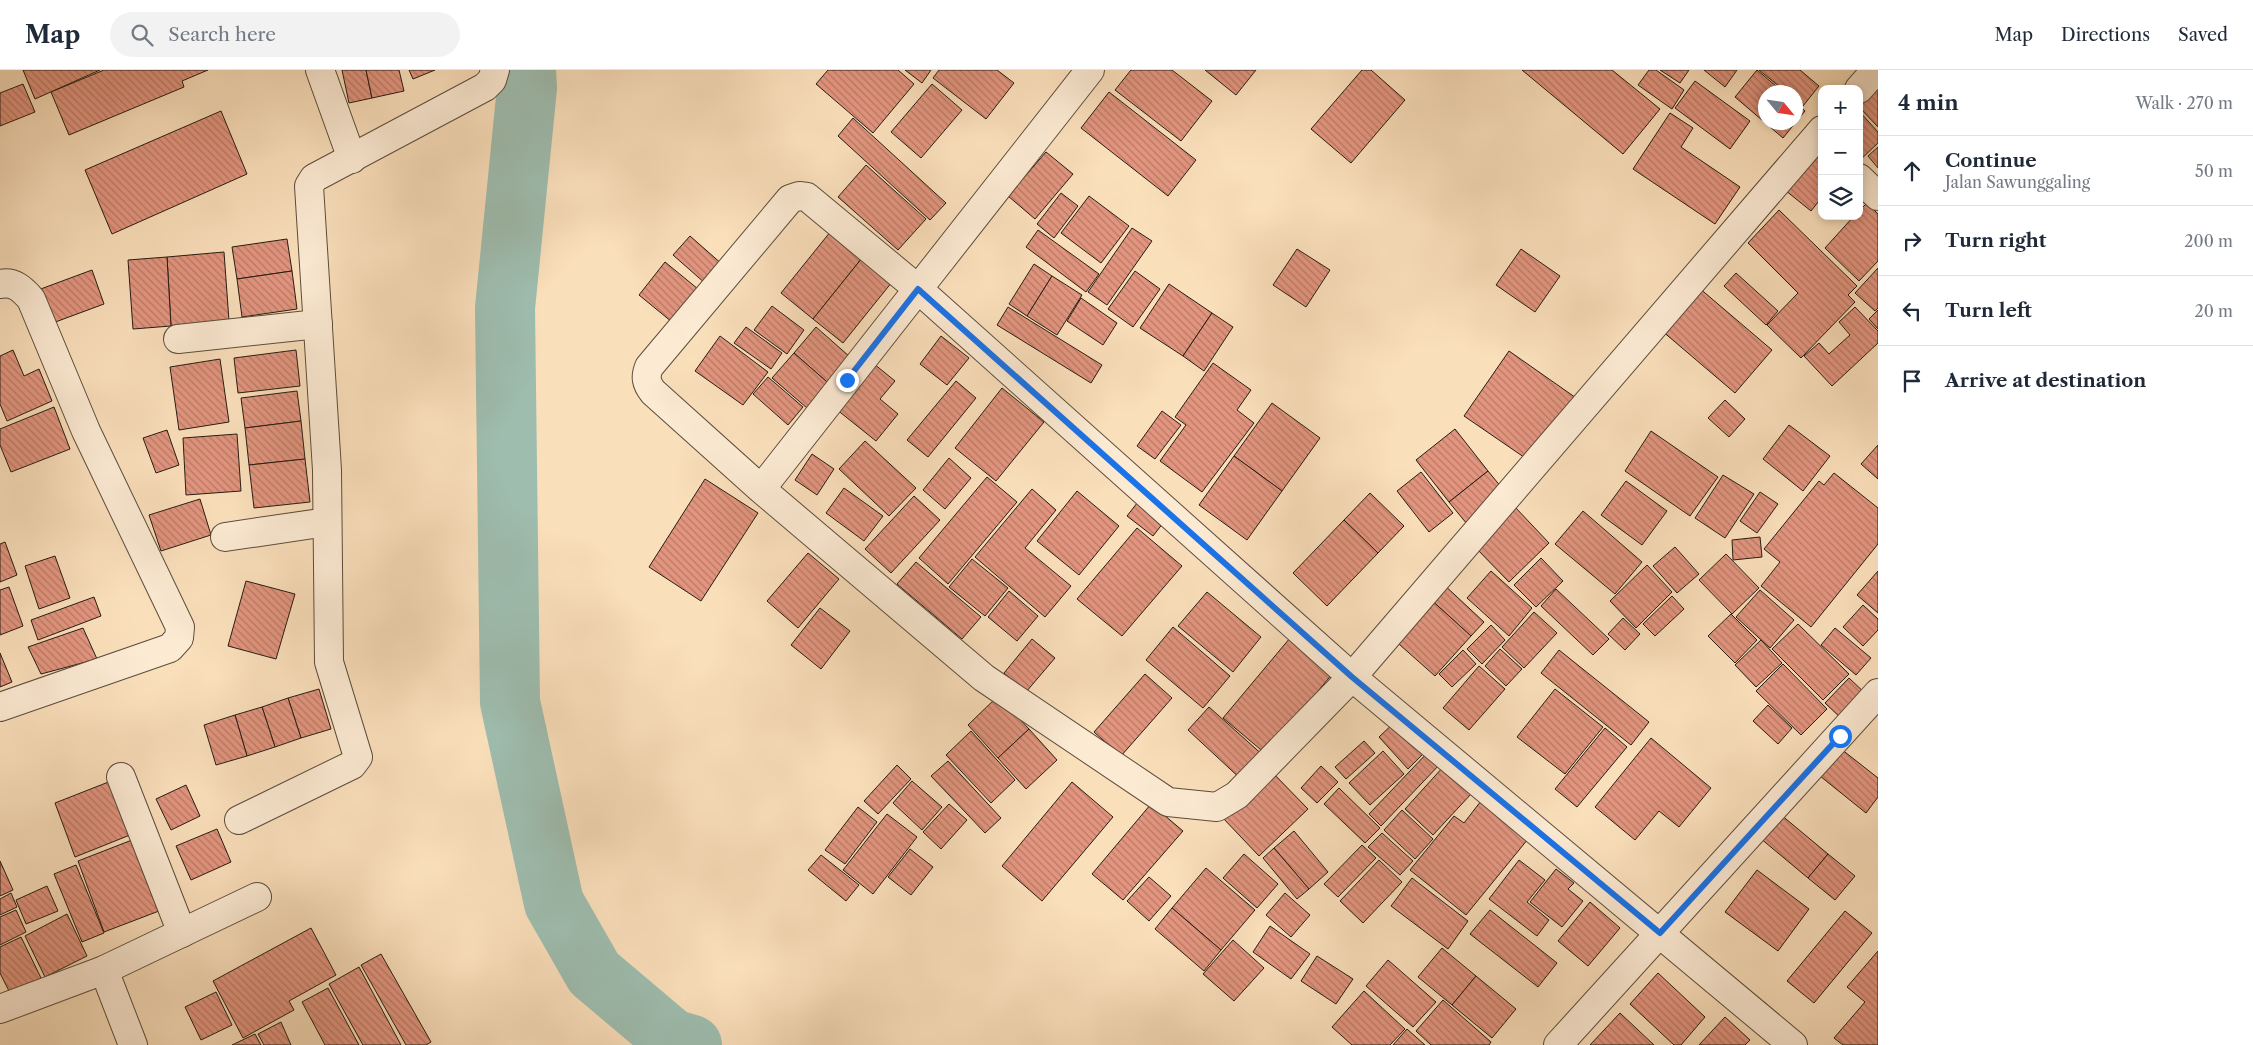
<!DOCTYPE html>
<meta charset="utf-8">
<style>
:root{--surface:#fff;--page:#f2f2f3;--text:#1f2937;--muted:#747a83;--line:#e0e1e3}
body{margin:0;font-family:"Libre Caslon Text",serif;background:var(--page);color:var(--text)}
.controls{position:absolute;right:15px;top:15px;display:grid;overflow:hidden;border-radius:10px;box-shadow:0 2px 8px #0003}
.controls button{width:45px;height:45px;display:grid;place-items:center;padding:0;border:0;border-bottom:1px solid var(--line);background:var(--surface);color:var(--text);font:25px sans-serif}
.compass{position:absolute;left:1758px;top:15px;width:45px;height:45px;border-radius:50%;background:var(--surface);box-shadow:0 2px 8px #0003;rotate:119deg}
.stop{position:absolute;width:15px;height:15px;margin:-11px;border:4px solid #1a73e8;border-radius:50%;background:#fff}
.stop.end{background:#1a73e8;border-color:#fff;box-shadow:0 1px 5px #0008}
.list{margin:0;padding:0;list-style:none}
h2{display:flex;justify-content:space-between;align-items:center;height:65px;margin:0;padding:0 20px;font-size:21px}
h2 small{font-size:16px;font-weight:400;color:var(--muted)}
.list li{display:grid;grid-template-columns:32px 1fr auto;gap:15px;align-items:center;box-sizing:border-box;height:70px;padding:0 20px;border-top:1px solid var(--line)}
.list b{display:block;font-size:19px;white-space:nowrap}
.list p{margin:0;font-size:16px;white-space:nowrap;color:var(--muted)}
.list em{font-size:16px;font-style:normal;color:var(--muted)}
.icon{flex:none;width:28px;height:28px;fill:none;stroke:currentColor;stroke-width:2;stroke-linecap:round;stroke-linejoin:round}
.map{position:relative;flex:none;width:1878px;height:975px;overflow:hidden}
header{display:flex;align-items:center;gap:30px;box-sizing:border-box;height:70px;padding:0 25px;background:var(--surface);border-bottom:1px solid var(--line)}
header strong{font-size:24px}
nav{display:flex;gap:28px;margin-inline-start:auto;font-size:18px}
.search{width:350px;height:45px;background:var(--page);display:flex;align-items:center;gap:12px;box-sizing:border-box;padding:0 18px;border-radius:28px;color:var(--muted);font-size:19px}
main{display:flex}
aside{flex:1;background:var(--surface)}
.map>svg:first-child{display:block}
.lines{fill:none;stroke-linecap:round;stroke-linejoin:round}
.river{stroke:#9ebdaf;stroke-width:60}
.building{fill:url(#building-back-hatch);stroke:#261c12}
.minor-casing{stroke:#5b4d3c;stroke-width:30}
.minor{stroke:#fcead3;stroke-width:28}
.route{stroke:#1a73e8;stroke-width:6}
</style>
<header>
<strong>Map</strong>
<div class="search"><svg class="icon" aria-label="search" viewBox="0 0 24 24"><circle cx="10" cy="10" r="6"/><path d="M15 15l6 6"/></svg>Search here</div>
<nav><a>Map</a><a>Directions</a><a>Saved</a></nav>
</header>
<main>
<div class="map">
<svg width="1878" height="975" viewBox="0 0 1878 975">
<defs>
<pattern id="building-back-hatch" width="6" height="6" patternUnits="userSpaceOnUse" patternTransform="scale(1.25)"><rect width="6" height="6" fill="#e3957f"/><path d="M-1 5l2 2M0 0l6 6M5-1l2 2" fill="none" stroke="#b87967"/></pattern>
</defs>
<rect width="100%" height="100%" fill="#fadfbb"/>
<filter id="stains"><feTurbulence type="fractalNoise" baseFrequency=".004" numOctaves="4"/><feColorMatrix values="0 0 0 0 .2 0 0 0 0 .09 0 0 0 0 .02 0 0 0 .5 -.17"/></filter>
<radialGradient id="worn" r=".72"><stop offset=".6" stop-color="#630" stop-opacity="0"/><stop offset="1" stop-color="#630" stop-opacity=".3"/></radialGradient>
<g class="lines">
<polyline class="river" points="526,0 527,18 505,238 510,632 554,833 594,903 672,969 692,975"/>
</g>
<g class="building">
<polygon points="23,0 100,0 35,29"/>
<polygon points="104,0 208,0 182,11 184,17 69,65 51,22"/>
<polygon points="342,0 366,0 372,28 349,33"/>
<polygon points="366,0 399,0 404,21 372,28"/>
<polygon points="409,0 435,0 413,9"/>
<polygon points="828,0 898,0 914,14 873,63 816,14"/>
<polygon points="905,0 931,0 922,13"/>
<polygon points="939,0 997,0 1014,13 986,49 933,8"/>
<polygon points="1131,0 1172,0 1212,31 1181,71 1115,20"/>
<polygon points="1205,0 1256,0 1236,25"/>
<polygon points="1362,0 1371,0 1405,30 1351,93 1311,59"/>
<polygon points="1522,0 1612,0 1660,39 1623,84"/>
<polygon points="1649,0 1656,0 1684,20 1672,39 1638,15"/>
<polygon points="1660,0 1689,0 1680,13"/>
<polygon points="1704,0 1737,0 1725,17"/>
<polygon points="1757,0 1783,22 1766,22 1766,52 1796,52 1796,33 1805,41 1783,68 1735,27"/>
<polygon points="1759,0 1800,0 1819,16 1803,36 1796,30 1796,22 1786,22"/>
<polygon points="1695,11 1750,51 1730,79 1675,38"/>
<polygon points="23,14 35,42 0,56 0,23"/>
<polygon points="932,14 962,40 921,88 891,62"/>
<polygon points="1878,14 1878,57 1859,37 1859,31"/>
<polygon points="1109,22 1196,90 1168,126 1081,58"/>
<polygon points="221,41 247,104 112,164 85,100"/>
<polygon points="1859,41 1878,62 1878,73 1859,91"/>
<polygon points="1670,43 1693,58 1681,77 1740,117 1715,154 1633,99"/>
<polygon points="853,48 946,133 930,150 838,66"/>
<polygon points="1878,77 1878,98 1868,86"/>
<polygon points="1809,81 1822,91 1822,127 1811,141 1780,116"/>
<polygon points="1046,82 1073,104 1035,149 1008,126"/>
<polygon points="866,95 926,149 898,180 838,127"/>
<polygon points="1061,123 1078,136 1054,168 1037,154"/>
<polygon points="1089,126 1129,156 1101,193 1061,163"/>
<polygon points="1867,133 1878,144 1878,191 1859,211 1825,178 1854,146 1859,146 1859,141"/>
<polygon points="1779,140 1857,216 1848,225 1855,232 1801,288 1767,255 1798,223 1748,173"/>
<polygon points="1132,158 1152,171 1107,235 1088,222"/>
<polygon points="1038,160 1099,204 1086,222 1026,177"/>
<polygon points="831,161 862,188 813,249 781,223"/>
<polygon points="690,166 723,195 706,214 673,185"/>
<polygon points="287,169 292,201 237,209 232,177"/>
<polygon points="1297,179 1330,200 1306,237 1273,215"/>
<polygon points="1521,179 1560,206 1535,242 1496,215"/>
<polygon points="224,182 229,251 171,256 167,187"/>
<polygon points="167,187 171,256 133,259 128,190"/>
<polygon points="862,188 892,212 843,273 813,249"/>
<polygon points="665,192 698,219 672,252 639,225"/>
<polygon points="1034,194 1052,206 1027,246 1009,234"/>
<polygon points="1878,198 1878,238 1875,241 1855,223"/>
<polygon points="92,200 104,234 50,254 38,220"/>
<polygon points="292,201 297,239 242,247 237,209"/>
<polygon points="1135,201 1160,219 1133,257 1108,239"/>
<polygon points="1736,203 1778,241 1766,255 1724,216"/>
<polygon points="1052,206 1082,225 1057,265 1027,246"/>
<polygon points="1169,214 1212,243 1183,286 1140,258"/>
<polygon points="1698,217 1772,280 1735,323 1661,260"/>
<polygon points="1081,228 1117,253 1103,275 1067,251"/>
<polygon points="772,236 804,260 787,284 754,260"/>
<polygon points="1008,237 1102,295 1091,313 997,255"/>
<polygon points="1855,237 1878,261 1878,273 1832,316 1804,286 1819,273 1829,284 1850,265 1839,252"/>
<polygon points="1878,240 1878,259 1869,249"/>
<polygon points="1212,243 1233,257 1204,301 1183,286"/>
<polygon points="746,257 782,283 771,299 734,273"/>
<polygon points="816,257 858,294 835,319 794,283"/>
<polygon points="720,266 768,302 743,335 695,301"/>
<polygon points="941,266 969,288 947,315 920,294"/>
<polygon points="13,280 24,306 39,299 52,331 7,351 0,334 0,286"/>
<polygon points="296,280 300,316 238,323 234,288"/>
<polygon points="1509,281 1579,330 1534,394 1464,346"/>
<polygon points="794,283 835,319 814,344 772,308"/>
<polygon points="220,289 229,352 179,360 170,297"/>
<polygon points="868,289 895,311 880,329 898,344 876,371 831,335"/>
<polygon points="1213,293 1251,320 1237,340 1254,353 1202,422 1160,391 1186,355 1175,347"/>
<polygon points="768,307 803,337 788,355 753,324"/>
<polygon points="956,311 976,328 928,387 907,370"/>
<polygon points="1002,318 1044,352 996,411 955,378"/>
<polygon points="297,321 301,351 245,358 241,328"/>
<polygon points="1725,330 1745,349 1729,367 1708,348"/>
<polygon points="1272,333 1320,368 1282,421 1234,386"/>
<polygon points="54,337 70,379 11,402 0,375 0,359"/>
<polygon points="1162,341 1181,355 1155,389 1137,376"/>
<polygon points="301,351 305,389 249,395 245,358"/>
<polygon points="1789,355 1830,386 1803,421 1763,389"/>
<polygon points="1455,359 1488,401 1449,432 1416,390"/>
<polygon points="167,360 179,395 156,403 143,368"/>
<polygon points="1651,361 1718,407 1690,446 1625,401"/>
<polygon points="237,364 241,421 186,425 183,368"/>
<polygon points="865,371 916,418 889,446 839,399"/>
<polygon points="1878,375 1878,409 1861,394"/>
<polygon points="812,384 834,399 817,425 795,410"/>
<polygon points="1234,386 1282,421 1247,470 1199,435"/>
<polygon points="949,388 971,408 945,439 923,420"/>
<polygon points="305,389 310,432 254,438 249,395"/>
<polygon points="1488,401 1506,423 1467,454 1449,432"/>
<polygon points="1421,402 1453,443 1429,462 1397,421"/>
<polygon points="1834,403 1878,438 1878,474 1811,557 1761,516 1780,492 1764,479 1819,411 1824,415"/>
<polygon points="1723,405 1754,424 1725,468 1695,448"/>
<polygon points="987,407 1017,432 948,514 919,488"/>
<polygon points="705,409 758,443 701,531 649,497"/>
<polygon points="1626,411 1667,441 1642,475 1601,445"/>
<polygon points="844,418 883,446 864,471 826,443"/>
<polygon points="1032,419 1056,440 1025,478 1071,516 1045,547 975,487"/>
<polygon points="1077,421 1119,456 1079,505 1037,471"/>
<polygon points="1760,422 1778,434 1757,463 1740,451"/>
<polygon points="1370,423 1404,456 1378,483 1344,450"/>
<polygon points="914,426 940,450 891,503 865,479"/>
<polygon points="1141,428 1167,448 1153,466 1127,446"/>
<polygon points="200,429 211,465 161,481 149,445"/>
<polygon points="1514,436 1549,473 1509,512 1474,476"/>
<polygon points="1583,441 1642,492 1615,524 1555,474"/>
<polygon points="1344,450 1378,483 1327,536 1293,503"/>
<polygon points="1137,458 1182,496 1122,566 1077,529"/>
<polygon points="1760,467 1762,487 1733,490 1732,470"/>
<polygon points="5,472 17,505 0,512 0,474"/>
<polygon points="1675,477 1699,504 1677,523 1653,496"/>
<polygon points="808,483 839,509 798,558 767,531"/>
<polygon points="1726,484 1759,518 1732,544 1699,510"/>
<polygon points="55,486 70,528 39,539 25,496"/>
<polygon points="1541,488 1563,511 1536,537 1514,515"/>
<polygon points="972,489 1008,518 985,546 949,517"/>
<polygon points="916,492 981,547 962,569 897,514"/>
<polygon points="1647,495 1672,522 1636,558 1610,531"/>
<polygon points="1491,501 1532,538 1509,566 1467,528"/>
<polygon points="1878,501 1878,543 1857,525"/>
<polygon points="246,511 295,524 276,589 228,576"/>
<polygon points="1441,512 1484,552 1471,566 1428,527"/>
<polygon points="9,517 23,556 0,565 0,520"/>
<polygon points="1556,519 1609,569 1593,585 1541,536"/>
<polygon points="1760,520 1794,550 1770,578 1736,547"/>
<polygon points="1009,521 1038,546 1017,571 988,547"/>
<polygon points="1207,522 1261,567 1233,602 1178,556"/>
<polygon points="1672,526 1684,539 1655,566 1643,554"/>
<polygon points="94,527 101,546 38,570 31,550"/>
<polygon points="1428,527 1471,566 1435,606 1391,567"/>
<polygon points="1863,535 1878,549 1878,560 1863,576 1843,557"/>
<polygon points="820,538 850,561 821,599 791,575"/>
<polygon points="1534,542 1557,563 1524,598 1502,577"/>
<polygon points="1731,544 1757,570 1735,593 1708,566"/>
<polygon points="1623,548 1640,564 1625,580 1608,564"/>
<polygon points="1798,554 1849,604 1823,630 1772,579"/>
<polygon points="1491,555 1505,570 1482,594 1467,579"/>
<polygon points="1173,557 1230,606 1203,638 1146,590"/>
<polygon points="83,558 97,589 41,604 28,577"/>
<polygon points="1835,558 1871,588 1856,605 1821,575"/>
<polygon points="1290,568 1333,603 1266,684 1223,648"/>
<polygon points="1032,569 1055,588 1026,622 1004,603"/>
<polygon points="1761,570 1782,593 1756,617 1735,595"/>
<polygon points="1500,579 1522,599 1506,616 1485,596"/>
<polygon points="1463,580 1476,594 1452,617 1439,604"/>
<polygon points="1559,580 1649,652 1631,675 1541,603"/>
<polygon points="0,583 12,612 0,617"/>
<polygon points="1783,594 1827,639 1801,665 1756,621"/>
<polygon points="1479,596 1505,619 1469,660 1443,638"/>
<polygon points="1145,604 1172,628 1121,686 1094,662"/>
<polygon points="1849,608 1867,625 1843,650 1825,633"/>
<polygon points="319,619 331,659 301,668 288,628"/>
<polygon points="1555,619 1603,657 1565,704 1517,667"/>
<polygon points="998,626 1029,659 998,688 968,655"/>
<polygon points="288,628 301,668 275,677 262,637"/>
<polygon points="1768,635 1792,658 1778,674 1753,651"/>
<polygon points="262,637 275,677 247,686 235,645"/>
<polygon points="1209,637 1265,687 1243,711 1188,660"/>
<polygon points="235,645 247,686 216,695 204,655"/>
<polygon points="1397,650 1426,681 1408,699 1379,667"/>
<polygon points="1605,658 1627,677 1577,737 1555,719"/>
<polygon points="1029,659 1057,690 1026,719 998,688"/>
<polygon points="971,661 1015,710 991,733 946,685"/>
<polygon points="1651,668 1711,718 1679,757 1659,741 1635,770 1595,737"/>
<polygon points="1364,671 1375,683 1346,709 1335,697"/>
<polygon points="1836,675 1878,708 1878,727 1866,743 1815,702"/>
<polygon points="1430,680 1442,692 1381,756 1369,744"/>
<polygon points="1383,681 1404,704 1370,735 1349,713"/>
<polygon points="948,691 1001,748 985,763 931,706"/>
<polygon points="897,695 911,709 878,744 864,731"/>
<polygon points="1321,696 1338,712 1317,733 1301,718"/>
<polygon points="1444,696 1472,723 1433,765 1405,739"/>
<polygon points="1270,700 1308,739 1259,786 1222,747"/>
<polygon points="111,711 130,765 75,787 55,733"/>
<polygon points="912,711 942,737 922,760 893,733"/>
<polygon points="1072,712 1113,747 1042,831 1002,796"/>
<polygon points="186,715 200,746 171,760 156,729"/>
<polygon points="1339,718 1380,758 1365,773 1324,734"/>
<polygon points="1481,731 1528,769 1466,845 1410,800 1454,746 1464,753"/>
<polygon points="949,734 967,750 941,779 923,762"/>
<polygon points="1151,734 1183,761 1123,830 1092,804"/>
<polygon points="858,737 877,752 845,794 825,780"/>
<polygon points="1402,740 1433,769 1415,789 1384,760"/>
<polygon points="887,744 917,767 873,824 843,800"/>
<polygon points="1780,744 1828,784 1808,808 1760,768"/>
<polygon points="217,759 231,792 191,810 176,776"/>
<polygon points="1294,761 1328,802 1309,819 1274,778"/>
<polygon points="1382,763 1413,791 1400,805 1368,777"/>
<polygon points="132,770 159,841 104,862 78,791"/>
<polygon points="1362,775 1376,788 1338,827 1324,814"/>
<polygon points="1274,778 1309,819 1297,829 1263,788"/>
<polygon points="910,779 933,797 911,825 888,807"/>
<polygon points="1244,784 1278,814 1257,838 1223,808"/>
<polygon points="1828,784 1855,806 1835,830 1808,808"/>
<polygon points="821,785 859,815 846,831 808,800"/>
<polygon points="1379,790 1402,812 1363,853 1340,831"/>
<polygon points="1519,790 1545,810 1527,832 1549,850 1537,866 1489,829"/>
<polygon points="0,791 13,820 0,826"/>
<polygon points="76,795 104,863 82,872 54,804"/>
<polygon points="1206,798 1255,840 1221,880 1172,838"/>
<polygon points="1556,799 1574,813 1568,819 1583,831 1562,857 1530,832"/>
<polygon points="1757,800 1809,839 1778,881 1725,842"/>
<polygon points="1149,807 1171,826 1149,851 1127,831"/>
<polygon points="1412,808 1468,851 1448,879 1391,836"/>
<polygon points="47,816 58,841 26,854 16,830"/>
<polygon points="11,823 17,837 0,845 0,829"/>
<polygon points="1285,823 1310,845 1291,867 1266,845"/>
<polygon points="1590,832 1620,858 1588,896 1558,871"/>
<polygon points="1172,838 1221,880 1204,901 1155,859"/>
<polygon points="16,840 26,862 0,875 0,847"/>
<polygon points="1490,840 1557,893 1538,917 1470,864"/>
<polygon points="1845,841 1872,863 1814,933 1787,911"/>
<polygon points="67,844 87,886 45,907 25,866"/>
<polygon points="1270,856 1310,884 1291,909 1253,882"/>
<polygon points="311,858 336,905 289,931 294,940 243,968 213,911"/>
<polygon points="21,867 42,910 11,925 0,903 0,877"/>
<polygon points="1233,870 1264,898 1234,931 1203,904"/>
<polygon points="1442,878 1476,906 1452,935 1418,907"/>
<polygon points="1878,881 1878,975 1843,975 1834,968 1865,932 1847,917"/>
<polygon points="381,884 431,972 426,975 406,975 361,895"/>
<polygon points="1317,886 1353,909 1336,934 1301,911"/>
<polygon points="1388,890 1436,932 1413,957 1366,916"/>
<polygon points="359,897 401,975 363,975 329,914"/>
<polygon points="1658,903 1705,947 1681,975 1674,975 1630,934"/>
<polygon points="1476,906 1516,939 1492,968 1452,935"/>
<polygon points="328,918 359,975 325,975 302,932"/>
<polygon points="1364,921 1405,959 1390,975 1352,975 1332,957"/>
<polygon points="216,922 232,955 201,970 185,937"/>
<polygon points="1443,930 1491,972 1489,975 1431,975 1416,961"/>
<polygon points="1620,943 1654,975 1590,975"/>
<polygon points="1725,947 1750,970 1745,975 1699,975"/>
<polygon points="281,952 291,975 264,975 258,964"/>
<polygon points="1407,959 1425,975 1393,975"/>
<polygon points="255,964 261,975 232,975"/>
</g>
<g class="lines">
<g class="minor-casing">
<g id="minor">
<polyline points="320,0 352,89"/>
<polyline points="1090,0 918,219 1352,607 1793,975"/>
<polyline points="1859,19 1876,0"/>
<polyline points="1859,108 1878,126"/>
<path d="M0,214C14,211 22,219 31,229L86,361L180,557L179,568L170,578L0,637"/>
<polyline points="178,269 318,254"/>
<path d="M761,419L653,322C646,313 645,307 649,297L790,129L799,126L807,127L918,219L761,419L984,608L1168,732L1217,737L1237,725L1352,607L1822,60"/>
<polyline points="225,467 327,452"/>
<polyline points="121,707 182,863"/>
<polyline points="239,750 352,695 358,687 329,592 327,400 309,116 314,108 485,17 492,10 495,0"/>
<polyline points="104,900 133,975"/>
<polyline points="0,939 104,900 257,827"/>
<polyline points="1558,975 1878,623"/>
</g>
</g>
<use href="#minor" class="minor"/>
</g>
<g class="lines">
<polyline class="route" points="847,310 918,219 1352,607 1660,863 1840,666"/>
</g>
<rect width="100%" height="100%" filter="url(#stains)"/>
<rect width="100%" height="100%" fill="url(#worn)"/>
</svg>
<div class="controls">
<button>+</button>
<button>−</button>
<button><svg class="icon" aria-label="layers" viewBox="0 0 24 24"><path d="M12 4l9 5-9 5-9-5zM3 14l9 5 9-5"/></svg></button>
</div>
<svg class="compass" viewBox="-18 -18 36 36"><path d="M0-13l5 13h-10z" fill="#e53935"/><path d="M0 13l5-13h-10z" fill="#747a83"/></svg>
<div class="stop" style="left:1840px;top:666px"></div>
<div class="stop end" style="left:847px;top:310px"></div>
</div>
<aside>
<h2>4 min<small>Walk · 270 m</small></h2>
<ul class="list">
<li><svg class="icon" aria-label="ahead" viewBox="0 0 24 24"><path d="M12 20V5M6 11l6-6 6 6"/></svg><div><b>Continue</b><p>Jalan Sawunggaling</p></div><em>50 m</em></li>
<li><svg class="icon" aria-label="right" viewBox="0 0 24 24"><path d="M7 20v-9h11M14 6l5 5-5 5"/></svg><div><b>Turn right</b></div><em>200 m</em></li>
<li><svg class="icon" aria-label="left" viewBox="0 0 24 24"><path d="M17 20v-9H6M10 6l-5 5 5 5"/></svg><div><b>Turn left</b></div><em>20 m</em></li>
<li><svg class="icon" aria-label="arrive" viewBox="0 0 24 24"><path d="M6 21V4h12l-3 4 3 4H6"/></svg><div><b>Arrive at destination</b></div></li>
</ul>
</aside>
</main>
